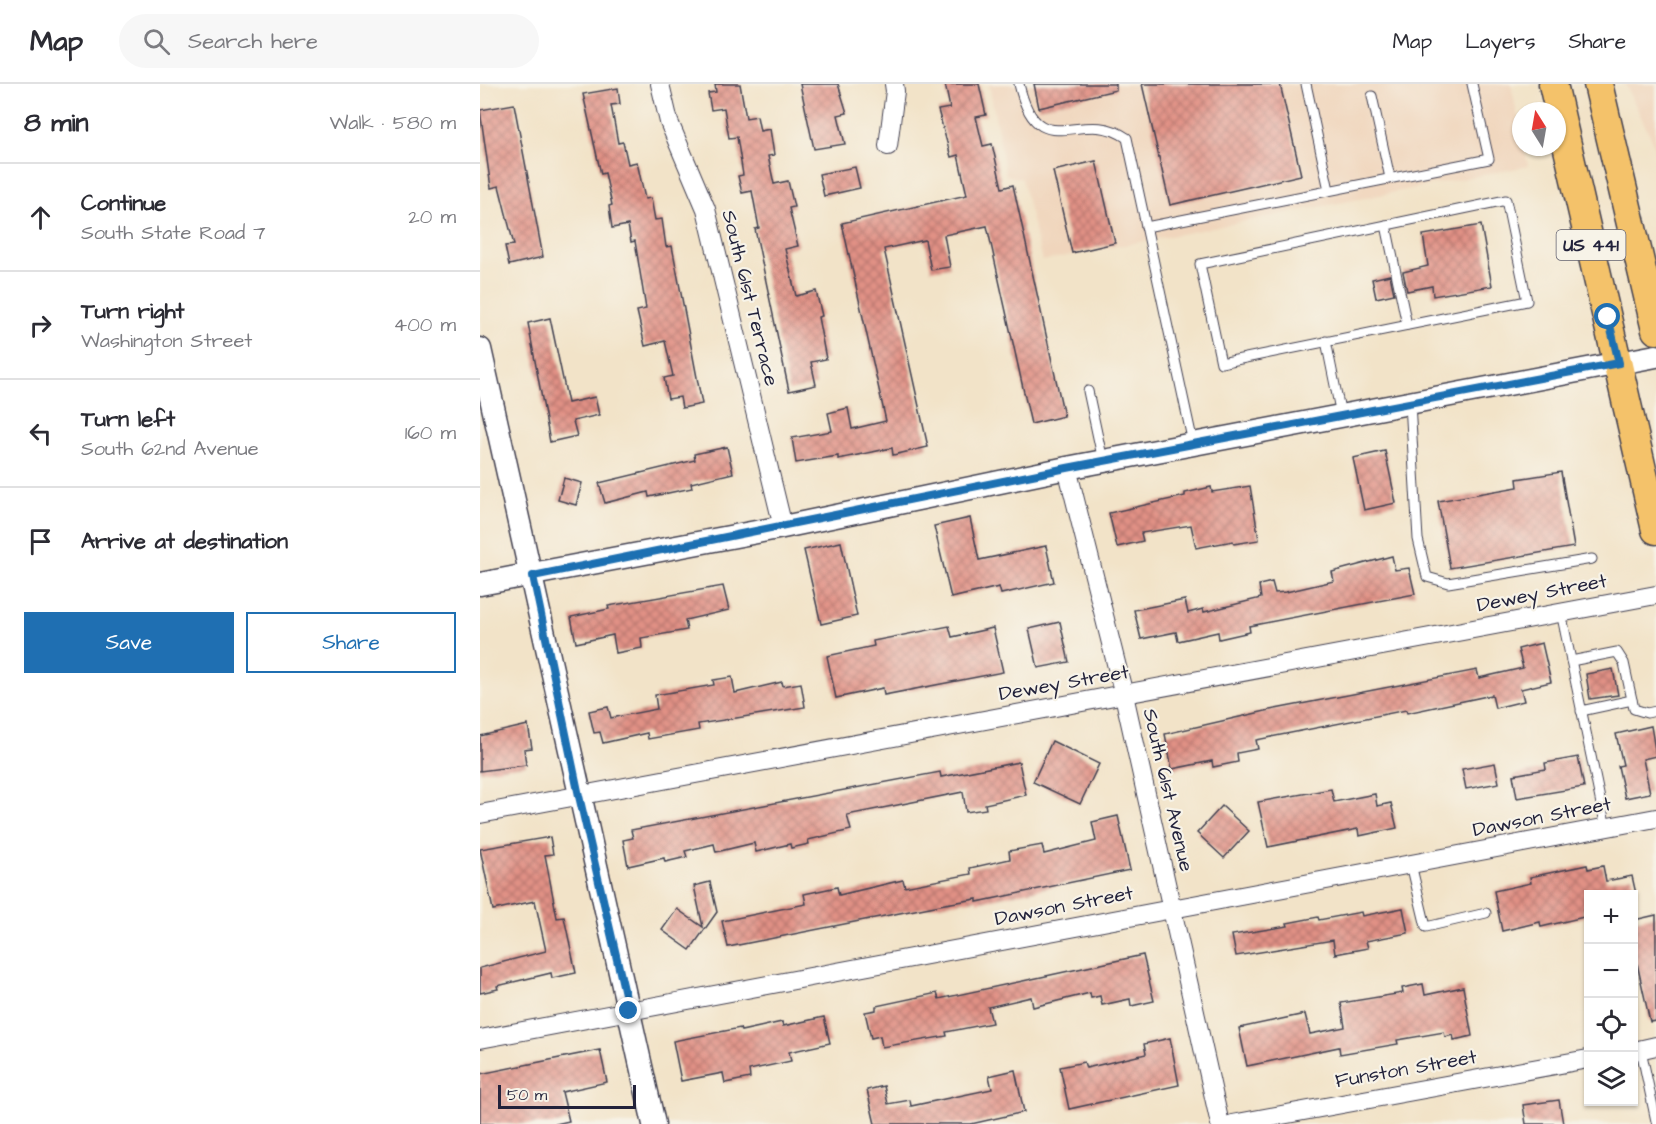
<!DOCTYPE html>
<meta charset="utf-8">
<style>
:root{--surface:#fff;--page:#f7f7f7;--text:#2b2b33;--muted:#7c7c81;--line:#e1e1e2;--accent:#1f6fb2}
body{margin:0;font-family:"Architects Daughter",sans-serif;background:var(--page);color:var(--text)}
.controls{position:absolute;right:18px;bottom:18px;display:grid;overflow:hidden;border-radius:0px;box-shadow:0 2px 4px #0004}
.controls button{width:54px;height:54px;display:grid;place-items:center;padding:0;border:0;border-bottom:2px solid var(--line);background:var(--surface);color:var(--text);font:30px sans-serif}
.compass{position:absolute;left:1032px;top:18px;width:54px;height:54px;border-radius:50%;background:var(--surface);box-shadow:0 2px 4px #0004;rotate:349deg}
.scale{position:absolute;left:18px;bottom:15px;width:138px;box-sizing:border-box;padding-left:6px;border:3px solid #22223b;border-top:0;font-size:16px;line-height:21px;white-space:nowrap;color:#22223b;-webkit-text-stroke:4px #f7f3e8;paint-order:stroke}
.stop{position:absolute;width:18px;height:18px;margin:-14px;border:4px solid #1f6fb2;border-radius:50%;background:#fff}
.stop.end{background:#1f6fb2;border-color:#fff;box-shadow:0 2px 6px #0008}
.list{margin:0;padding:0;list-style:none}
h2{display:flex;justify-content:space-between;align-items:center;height:78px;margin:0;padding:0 24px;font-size:26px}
h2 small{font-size:20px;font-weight:400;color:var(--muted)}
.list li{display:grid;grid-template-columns:39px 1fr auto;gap:18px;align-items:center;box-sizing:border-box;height:108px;padding:0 24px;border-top:2px solid var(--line)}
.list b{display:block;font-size:22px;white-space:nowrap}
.list p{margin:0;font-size:20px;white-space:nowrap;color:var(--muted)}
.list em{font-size:20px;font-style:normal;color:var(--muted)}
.actions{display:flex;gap:12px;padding:18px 24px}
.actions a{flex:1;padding:14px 0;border:2px solid var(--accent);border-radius:0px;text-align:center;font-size:21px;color:var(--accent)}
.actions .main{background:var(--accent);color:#fff}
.icon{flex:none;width:33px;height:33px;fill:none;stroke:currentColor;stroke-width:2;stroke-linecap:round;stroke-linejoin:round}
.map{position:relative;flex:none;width:1176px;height:1040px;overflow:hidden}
header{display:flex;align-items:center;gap:36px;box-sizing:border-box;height:84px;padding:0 30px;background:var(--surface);border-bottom:2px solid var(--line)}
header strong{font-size:28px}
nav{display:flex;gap:33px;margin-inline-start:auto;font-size:21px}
.search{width:420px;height:54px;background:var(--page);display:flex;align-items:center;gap:15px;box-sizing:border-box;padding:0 21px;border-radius:33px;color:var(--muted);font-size:22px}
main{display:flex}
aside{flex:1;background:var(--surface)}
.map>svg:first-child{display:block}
.built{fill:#f0d5bc}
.building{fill:url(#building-cross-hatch)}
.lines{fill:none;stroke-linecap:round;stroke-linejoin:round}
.service-casing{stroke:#413f50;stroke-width:11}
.minor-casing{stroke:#413f50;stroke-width:20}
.tertiary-casing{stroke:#413f50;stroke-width:25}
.primary-casing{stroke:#413f50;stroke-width:31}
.service{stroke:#fff;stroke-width:9}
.minor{stroke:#fff;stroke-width:18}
.tertiary{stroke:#fff;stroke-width:22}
.primary{stroke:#f4c26a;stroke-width:28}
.route{stroke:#1f6fb2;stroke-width:8}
.labels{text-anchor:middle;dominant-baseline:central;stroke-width:4.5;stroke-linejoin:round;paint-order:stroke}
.shield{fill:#f7f3e8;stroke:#62616f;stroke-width:1.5}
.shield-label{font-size:18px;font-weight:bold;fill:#22223b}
.street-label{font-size:20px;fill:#22223b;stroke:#f7f3e8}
</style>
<header>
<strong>Map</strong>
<div class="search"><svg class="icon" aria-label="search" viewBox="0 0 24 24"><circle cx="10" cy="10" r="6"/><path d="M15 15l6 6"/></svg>Search here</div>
<nav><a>Map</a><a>Layers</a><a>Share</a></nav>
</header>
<main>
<aside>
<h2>8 min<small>Walk · 580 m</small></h2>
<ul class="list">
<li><svg class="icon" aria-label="ahead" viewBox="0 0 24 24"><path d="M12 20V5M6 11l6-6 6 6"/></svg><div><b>Continue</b><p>South State Road 7</p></div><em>20 m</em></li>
<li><svg class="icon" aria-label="right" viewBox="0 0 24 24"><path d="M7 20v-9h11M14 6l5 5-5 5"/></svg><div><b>Turn right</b><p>Washington Street</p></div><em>400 m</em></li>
<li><svg class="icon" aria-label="left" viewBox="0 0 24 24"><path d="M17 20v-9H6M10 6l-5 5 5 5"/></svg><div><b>Turn left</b><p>South 62nd Avenue</p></div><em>160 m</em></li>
<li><svg class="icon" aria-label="arrive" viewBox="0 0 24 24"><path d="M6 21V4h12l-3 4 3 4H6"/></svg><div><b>Arrive at destination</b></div></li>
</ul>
<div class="actions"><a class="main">Save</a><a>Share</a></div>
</aside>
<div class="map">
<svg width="1176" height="1040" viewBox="0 0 1176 1040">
<defs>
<pattern id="building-cross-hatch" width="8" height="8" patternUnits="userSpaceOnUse" patternTransform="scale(1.5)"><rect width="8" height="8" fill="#e19185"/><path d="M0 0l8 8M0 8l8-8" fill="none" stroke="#b6766e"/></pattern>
</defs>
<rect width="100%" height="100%" fill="#f7f3e8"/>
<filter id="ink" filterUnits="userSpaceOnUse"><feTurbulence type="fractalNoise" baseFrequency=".0167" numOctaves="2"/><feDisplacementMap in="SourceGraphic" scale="12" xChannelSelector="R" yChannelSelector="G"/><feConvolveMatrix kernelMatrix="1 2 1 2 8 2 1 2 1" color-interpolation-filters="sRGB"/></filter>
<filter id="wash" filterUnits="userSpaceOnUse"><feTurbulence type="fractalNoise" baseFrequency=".008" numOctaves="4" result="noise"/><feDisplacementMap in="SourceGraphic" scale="24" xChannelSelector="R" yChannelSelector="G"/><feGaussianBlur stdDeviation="1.35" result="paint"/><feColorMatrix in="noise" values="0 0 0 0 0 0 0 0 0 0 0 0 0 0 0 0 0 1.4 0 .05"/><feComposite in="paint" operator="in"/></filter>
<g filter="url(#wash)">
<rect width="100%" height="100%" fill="#f2e3c8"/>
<g class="built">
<polygon points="509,0 1031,0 1041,50 1041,63 1044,63 1048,82 562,177 542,95 526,91"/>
<polygon points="1145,0 1176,0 1176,71 1172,55"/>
</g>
<g id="blocks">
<g class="building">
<polygon points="235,0 260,0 266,34 277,32 280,47 290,45 294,71 288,72 294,100 308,97 314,123 309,124 318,162 305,165 316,212 336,207 342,232 338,233 346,275 331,278 336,301 309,307 275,145 279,144 272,107 262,109 258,92 263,91 257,53 249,54 244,24 231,26 228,9 236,8"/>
<polygon points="320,0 358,0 367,29 358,31 365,60 334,65"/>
<polygon points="465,0 499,0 506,31 496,33 503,62 512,60 522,104 533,101 584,332 551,340 507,142 464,151 470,183 451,186 445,156 404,165 448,363 413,371 412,364 358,375 358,372 316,379 312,354 352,347 348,329 368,324 372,345 406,337 362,139 487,111 478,71 471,73 458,26 470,24"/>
<polygon points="554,0 636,0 636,6 559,24"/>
<polygon points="662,0 800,0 821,91 690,121"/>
<polygon points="138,4 140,20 131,21 138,59 143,58 148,80 157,78 165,115 171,114 175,136 182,135 186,163 192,162 222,320 202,324 200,313 188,315 184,294 193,292 185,257 165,262 157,227 166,225 155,157 151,158 148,141 132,144 129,122 132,121 125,89 121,90 103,10"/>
<polygon points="34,20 63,173 29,181 25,162 34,161 19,102 11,104 0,26"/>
<polygon points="616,77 635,159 592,169 573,87"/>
<polygon points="375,83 380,104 344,112 339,90"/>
<polygon points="1001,141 1012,202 953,212 952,202 927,207 923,188 948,182 943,151"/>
<polygon points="910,191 914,210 896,214 892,195"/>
<polygon points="70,234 88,319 115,313 119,331 93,337 97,352 70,358 48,239"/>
<polygon points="247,363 253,389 211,399 212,404 169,413 168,408 125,419 119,399 215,376 214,370"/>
<polygon points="905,367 916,419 884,426 873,374"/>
<polygon points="1081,388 1094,463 970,484 958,417 1038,403 1037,395"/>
<polygon points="84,394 102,399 96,421 78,416"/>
<polygon points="770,402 779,456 754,460 753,457 716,464 711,441 661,449 663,457 637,463 629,429 705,412 705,409 731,403 732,408"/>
<polygon points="490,434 499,476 566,462 574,498 521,510 519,503 471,514 454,442"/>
<polygon points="361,458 377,532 341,540 324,466"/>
<polygon points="912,472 915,486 929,484 935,510 769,542 770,548 739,555 738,548 698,557 696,548 661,555 654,526 705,516 708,529 723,525 724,528 781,514 779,501 792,498 795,509 806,508 854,497 852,488"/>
<polygon points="243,502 249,526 205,536 207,546 161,554 162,564 136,569 133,551 96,559 91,533 129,525 128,522"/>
<polygon points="580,538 589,578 558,584 549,545"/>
<polygon points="469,542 472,553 513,544 523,588 404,611 403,604 356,614 347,572 394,562 393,557"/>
<polygon points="1062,559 1071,598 1041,605 1044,617 1015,624 1012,611 927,629 926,626 776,656 778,665 757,669 758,678 733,683 732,677 692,685 685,650 790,626 997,586 999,594 1043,584 1038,565"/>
<polygon points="1133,585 1138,611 1110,615 1106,590"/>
<polygon points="252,593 255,609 302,598 303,602 321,599 325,623 218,640 219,646 168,655 167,649 123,659 120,648 114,649 109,627 128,623 131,634 177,625 175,611 234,601 233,596"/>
<polygon points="48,641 52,664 44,665 46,681 0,687 0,652"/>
<polygon points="1171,642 1176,672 1163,675 1170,709 1145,714 1138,682 1143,681 1136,650"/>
<polygon points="572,657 619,680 600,720 553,698"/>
<polygon points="1098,673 1104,703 1037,714 1033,691 1066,685 1065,679"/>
<polygon points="539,678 546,711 505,720 506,725 486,728 483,708 367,731 371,746 328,756 329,760 311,764 310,760 276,768 274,759 236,768 234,760 205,767 207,773 185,778 184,774 148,782 143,756 153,754 151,746 460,688 461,693"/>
<polygon points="1015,679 1019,699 986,705 982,685"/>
<polygon points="851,705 854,718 895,710 897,722 911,719 917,744 879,752 878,745 788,763 778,718"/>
<polygon points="742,722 769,747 744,774 717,749"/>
<polygon points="638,732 650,786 497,818 497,815 465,820 248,863 242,837 326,820 324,810 357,803 359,811 423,796 425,803 491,790 490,784 530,775 529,767 562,761 564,770 616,757 612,738"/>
<polygon points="70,753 73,770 65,771 77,834 84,833 96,889 72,894 71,889 17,902 18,905 0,909 0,884 66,867 55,817 13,826 0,765"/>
<polygon points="1107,781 1108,785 1123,782 1126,797 1152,792 1156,810 1108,810 1108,823 1103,825 1104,833 1061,843 1060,838 1022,847 1014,807 1051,799 1050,793"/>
<polygon points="230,798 237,828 210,866 182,846 197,825 223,843 214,802"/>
<polygon points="923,824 928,849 886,857 888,864 855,870 853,856 756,872 752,851 808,842 807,839 838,833 839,836 881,828 882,832"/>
<polygon points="1176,831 1176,937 1170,938 1154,866 1154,836"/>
<polygon points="663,871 674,917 651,922 650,915 622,921 620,912 611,914 610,909 553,923 551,913 508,923 512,939 466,948 467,952 402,963 400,952 391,954 385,928 396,926 396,922 457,909 459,915"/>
<polygon points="943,900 945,911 983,903 992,952 974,956 973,951 965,953 964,948 917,956 918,960 860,970 859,963 767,982 759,944 825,930 830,950 865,943 861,919 923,909 922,904"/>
<polygon points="344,933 350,959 309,968 311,977 269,986 270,994 245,999 243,989 201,997 193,957 260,944 261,947 302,938 303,942"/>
<polygon points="690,954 699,1001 589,1025 580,983 604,978 606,984 666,970 664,960"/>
<polygon points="120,966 127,998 82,1008 89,1037 76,1040 0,1040 0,990"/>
<polygon points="535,986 544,1028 491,1040 395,1040 387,1006 404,1002 408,1020 430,1016 431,1022 512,1005 509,992"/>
<polygon points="1079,1016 1083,1040 1046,1040 1043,1021"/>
</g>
</g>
</g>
<g filter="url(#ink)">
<use href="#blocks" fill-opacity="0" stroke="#413f50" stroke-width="1.5"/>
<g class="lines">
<g class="service-casing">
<g id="service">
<path d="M539,0C558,83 601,21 647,54L713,359"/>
<polyline points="826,0 849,106"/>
<polyline points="892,12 910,94"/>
<polygon points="1026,116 1047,217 741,279 720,180"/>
<polyline points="906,141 927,241"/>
<polyline points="666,143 1009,75 992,0"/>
<polyline points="846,257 861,331"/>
<polyline points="608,307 623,377"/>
<polyline points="930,319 938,455 947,493 968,499 1112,475"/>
<polyline points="1081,528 1126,744"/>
<polyline points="1091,577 1137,568 1144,579 1154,625 1167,629 1176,627"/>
<polyline points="1101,627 1152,616"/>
<polyline points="931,780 946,843 1006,829"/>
<polyline points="1161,966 1176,1037"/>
</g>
</g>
<g class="minor-casing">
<g id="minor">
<polyline points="180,0 189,38 226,125 303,443"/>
<polyline points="408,62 415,7 414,0"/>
<polyline points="587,384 644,611 740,1040"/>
<polyline points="0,730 1176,511"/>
<polyline points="0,955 1176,734"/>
<polyline points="1154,967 1176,962"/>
<polyline points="752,1040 1108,975"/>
</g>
</g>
<g class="tertiary-casing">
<g id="tertiary">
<polyline points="0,265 174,1040"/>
<polyline points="0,500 303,443 587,384 1176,272"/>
</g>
</g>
<g class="primary-casing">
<g id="primary">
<polyline points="1073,0 1176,446"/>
<polyline points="1118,0 1176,246"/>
</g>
</g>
<use href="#service" class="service"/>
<use href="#minor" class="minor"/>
<use href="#tertiary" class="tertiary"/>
<use href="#primary" class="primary"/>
</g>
</g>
<g class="lines" filter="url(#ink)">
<polyline class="route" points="149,927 99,712 53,492 587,384 1139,279 1128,233"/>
</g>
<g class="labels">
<rect class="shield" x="1076.5" y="146" width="69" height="30" rx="4.5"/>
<g class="shield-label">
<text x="1111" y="161">US 441</text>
</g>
<g class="street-label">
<text transform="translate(270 214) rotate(76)">South 61st Terrace</text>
<text transform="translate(1062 509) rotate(-11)">Dewey Street</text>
<text transform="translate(584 599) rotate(-10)">Dewey Street</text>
<text transform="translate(688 706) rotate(77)">South 61st Avenue</text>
<text transform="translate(1062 733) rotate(-11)">Dawson Street</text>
<text transform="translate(584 822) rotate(-11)">Dawson Street</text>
<text transform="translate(926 985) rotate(-10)">Funston Street</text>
</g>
</g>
</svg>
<div class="controls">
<button>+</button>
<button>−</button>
<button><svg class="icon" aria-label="locate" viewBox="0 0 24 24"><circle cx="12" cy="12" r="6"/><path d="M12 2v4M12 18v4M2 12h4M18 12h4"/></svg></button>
<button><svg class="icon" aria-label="layers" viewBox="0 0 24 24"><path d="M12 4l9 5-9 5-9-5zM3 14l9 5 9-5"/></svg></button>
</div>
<svg class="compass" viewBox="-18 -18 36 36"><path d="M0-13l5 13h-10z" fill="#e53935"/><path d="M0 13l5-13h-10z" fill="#7c7c81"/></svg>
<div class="scale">50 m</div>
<div class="stop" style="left:1128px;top:233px"></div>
<div class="stop end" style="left:149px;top:927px"></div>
</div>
</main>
